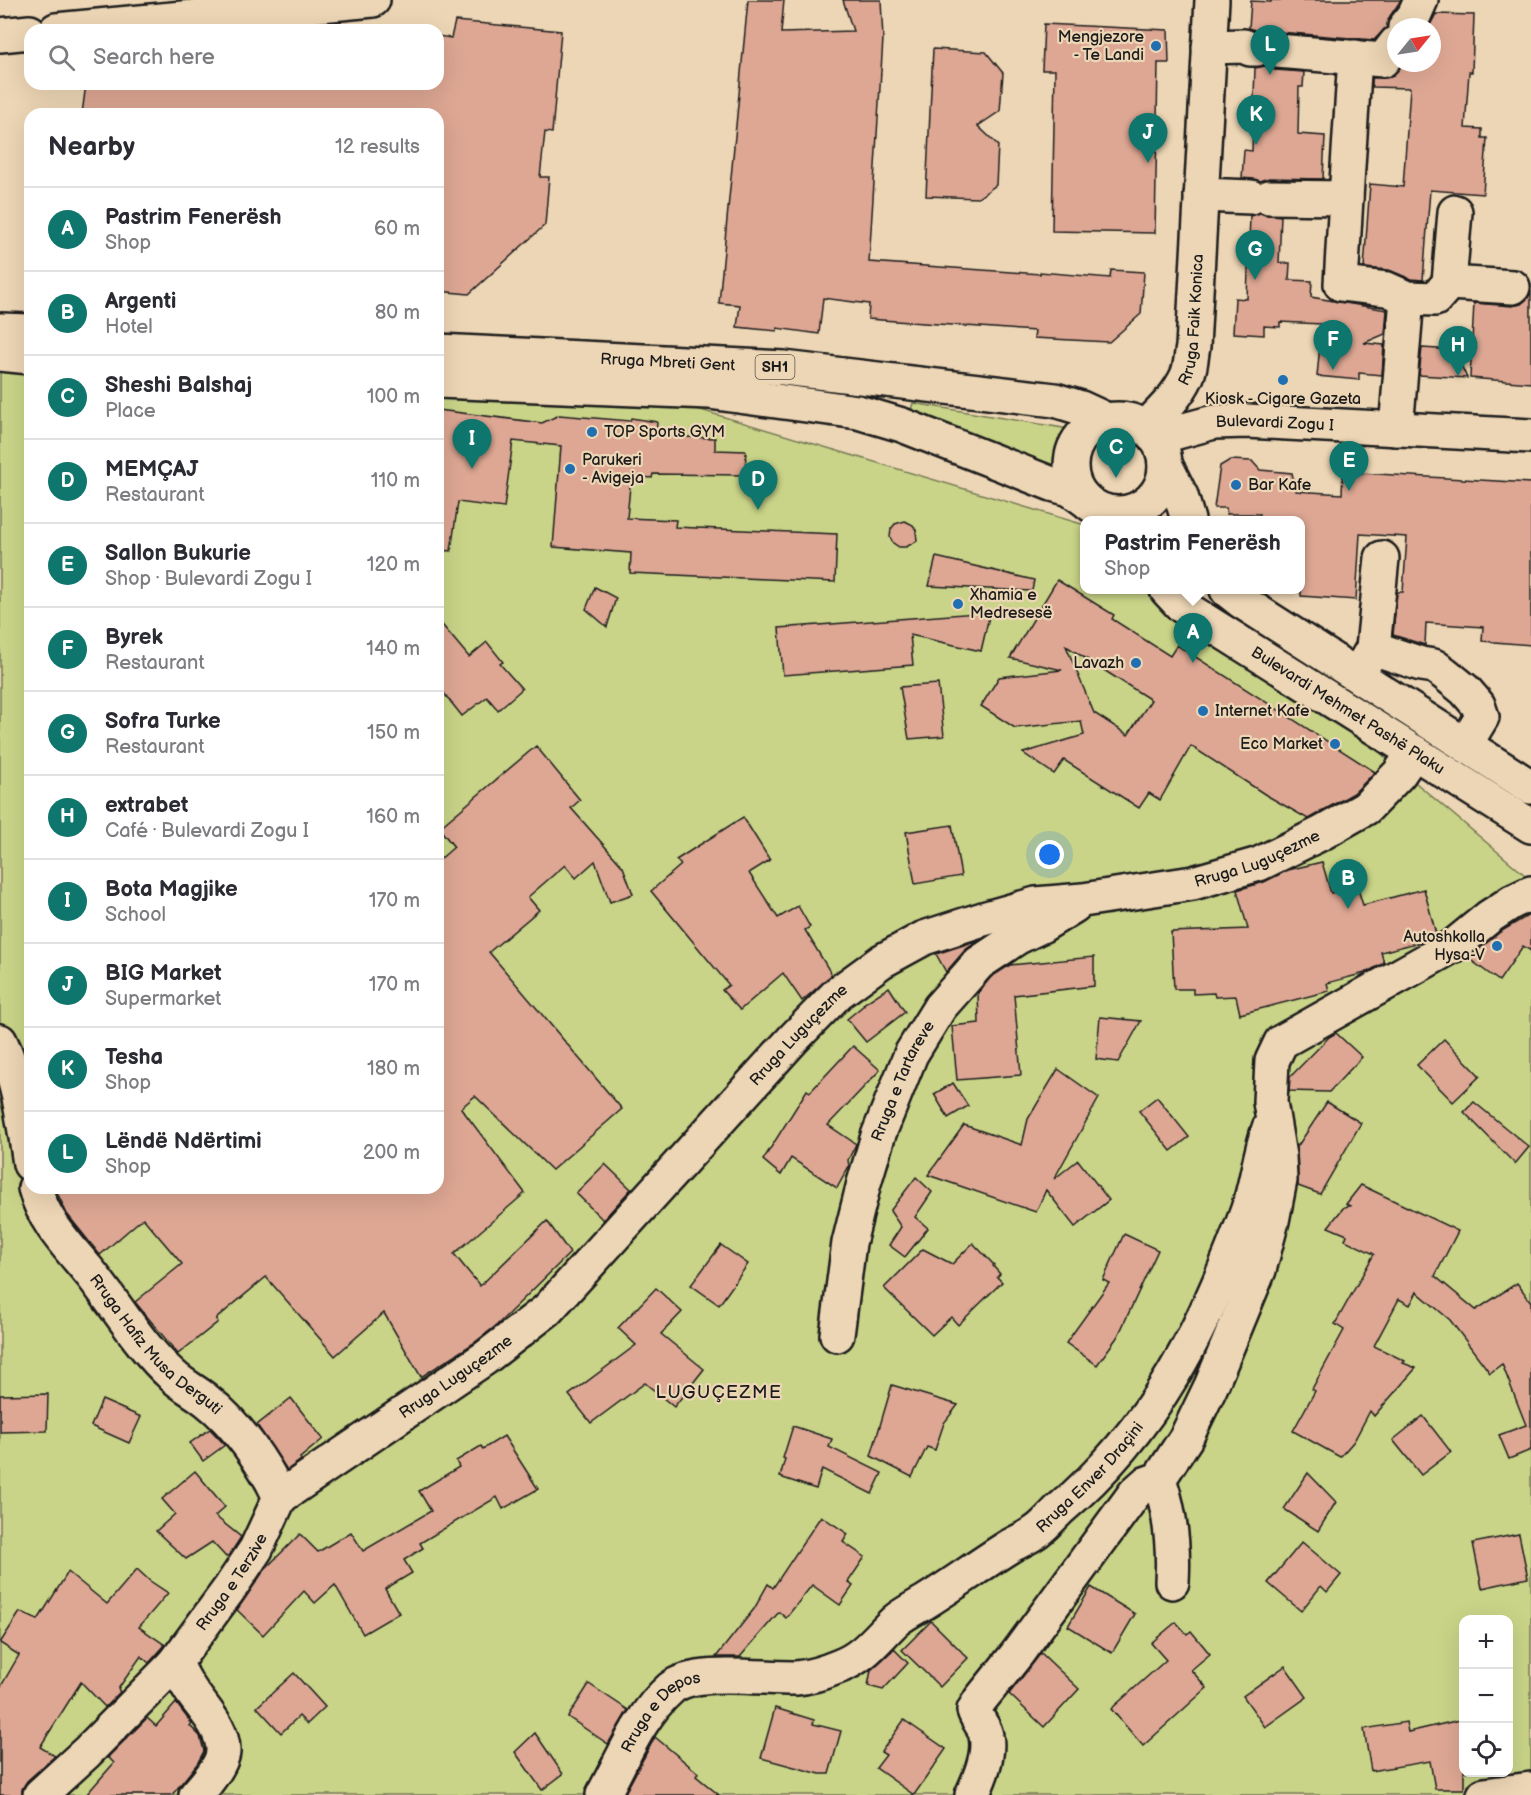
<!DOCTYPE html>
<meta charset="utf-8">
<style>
:root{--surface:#fff;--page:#f7f7f7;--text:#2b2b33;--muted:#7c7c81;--line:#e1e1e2;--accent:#0f766e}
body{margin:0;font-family:"Balsamiq Sans",sans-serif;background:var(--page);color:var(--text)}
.controls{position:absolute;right:18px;bottom:18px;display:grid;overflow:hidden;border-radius:12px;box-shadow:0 6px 24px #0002}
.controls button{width:54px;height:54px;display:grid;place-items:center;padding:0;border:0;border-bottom:2px solid var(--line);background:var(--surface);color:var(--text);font:30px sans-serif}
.compass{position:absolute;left:1387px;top:18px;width:54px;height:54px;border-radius:50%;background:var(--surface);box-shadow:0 6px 24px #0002;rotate:60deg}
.you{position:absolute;left:1050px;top:855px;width:21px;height:21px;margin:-15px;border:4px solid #fff;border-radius:50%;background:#1a73e8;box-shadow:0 0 0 9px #1a73e833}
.badge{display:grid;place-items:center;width:39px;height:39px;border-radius:50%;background:var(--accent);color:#fff;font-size:20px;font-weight:700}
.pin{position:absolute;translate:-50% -50px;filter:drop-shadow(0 2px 3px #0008)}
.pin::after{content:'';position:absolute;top:32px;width:21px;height:18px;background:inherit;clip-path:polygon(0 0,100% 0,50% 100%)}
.popup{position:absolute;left:1080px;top:516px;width:225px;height:78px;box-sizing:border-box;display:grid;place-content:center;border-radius:12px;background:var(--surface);filter:drop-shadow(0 2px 4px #0005);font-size:20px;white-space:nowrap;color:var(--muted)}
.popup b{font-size:22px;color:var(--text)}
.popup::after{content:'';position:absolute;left:50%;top:100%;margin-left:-12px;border:12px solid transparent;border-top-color:var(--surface)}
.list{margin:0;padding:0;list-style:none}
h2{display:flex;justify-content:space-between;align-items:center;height:78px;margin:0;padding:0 24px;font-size:26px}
h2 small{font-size:20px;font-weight:400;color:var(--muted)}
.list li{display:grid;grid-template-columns:39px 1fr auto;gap:18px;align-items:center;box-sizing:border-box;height:84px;padding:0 24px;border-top:2px solid var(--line)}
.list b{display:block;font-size:22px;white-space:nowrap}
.list p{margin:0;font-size:20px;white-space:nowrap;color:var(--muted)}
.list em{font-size:20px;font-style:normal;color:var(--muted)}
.icon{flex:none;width:33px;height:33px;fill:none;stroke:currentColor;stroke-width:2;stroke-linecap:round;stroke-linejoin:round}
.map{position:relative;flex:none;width:1531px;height:1795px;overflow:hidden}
.search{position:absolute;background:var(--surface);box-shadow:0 6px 24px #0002;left:24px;top:24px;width:420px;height:66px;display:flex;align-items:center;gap:15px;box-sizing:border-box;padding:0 21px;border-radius:18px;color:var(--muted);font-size:22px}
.panel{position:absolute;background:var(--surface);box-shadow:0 6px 24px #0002;left:24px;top:108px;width:420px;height:1086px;border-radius:18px}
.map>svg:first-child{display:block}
.green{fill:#c9d488;stroke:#727852;stroke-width:1.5;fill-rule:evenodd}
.building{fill:#dda793;stroke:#1c1c1c;stroke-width:1.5;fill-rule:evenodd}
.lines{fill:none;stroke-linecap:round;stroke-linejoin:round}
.minor-casing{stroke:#1c1c1c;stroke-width:38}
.major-casing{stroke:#1c1c1c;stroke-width:38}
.minor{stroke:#edd6b5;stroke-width:33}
.major{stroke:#edd6b5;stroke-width:33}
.poi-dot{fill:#1f6fb2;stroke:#edd6b5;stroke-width:2}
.labels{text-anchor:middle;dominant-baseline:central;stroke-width:4.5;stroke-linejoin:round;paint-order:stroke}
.shield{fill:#edd6b5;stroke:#5b544a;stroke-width:1.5}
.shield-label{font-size:15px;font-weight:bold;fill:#1c1c1c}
.poi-label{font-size:16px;fill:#1c1c1c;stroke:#edd6b5;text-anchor:start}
.street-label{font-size:16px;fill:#1c1c1c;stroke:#edd6b5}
.neighbourhood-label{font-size:18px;letter-spacing:1.5px;fill:#1c1c1c;stroke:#edd6b5}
</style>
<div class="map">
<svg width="1531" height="1795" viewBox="0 0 1531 1795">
<rect width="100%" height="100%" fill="#edd6b5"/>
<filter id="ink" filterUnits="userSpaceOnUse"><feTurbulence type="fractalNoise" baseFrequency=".0167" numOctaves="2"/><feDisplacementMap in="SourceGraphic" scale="12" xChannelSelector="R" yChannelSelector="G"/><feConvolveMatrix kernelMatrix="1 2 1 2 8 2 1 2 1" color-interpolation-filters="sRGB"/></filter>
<g filter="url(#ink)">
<g class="green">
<path d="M0,361L30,362V1188H438V378L617,385L1085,525V590H1187L1531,880V1795H0ZM1464,1620H1508V1772H1464Z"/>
<polygon points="913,403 1075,430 1075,433 1065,450 1063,471 910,413"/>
</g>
<g class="building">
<polygon points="748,0 784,0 781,33 853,31 843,0 881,0 883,39 869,262 1040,274 1040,272 1110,278 1111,270 1144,272 1141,314 1109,342 1034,338 1035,331 868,319 869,304 823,298 819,334 777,328 777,331 737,327 740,305 719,303"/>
<polygon points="1271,0 1401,0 1390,16 1387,27 1374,40 1279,32 1268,35 1249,28 1251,1 1271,2"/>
<polygon points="1436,14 1474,15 1472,72 1469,72 1465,128 1482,129 1482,138 1487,138 1483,194 1430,190 1423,280 1411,279 1389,270 1364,268 1370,184 1403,187 1410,88 1372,87 1372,78 1391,77 1404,63 1432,63 1432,27 1429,27"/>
<polygon points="455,21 561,31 552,133 545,132 540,177 549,177 545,225 469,294 438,291 438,166 441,138 438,137 438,114 82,114 86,84 438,84 438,36 451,38"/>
<polygon points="1044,24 1168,30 1169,63 1158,63 1155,233 1052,231 1055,70 1042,70"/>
<polygon points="933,49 986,52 1003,73 1000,111 978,126 998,145 996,185 978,198 926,196"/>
<polygon points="1265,66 1275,70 1304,72 1303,87 1299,87 1298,134 1325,136 1323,179 1269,178 1260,181 1242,178 1244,150 1252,151 1255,68"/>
<polygon points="1260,213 1281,216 1279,263 1290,263 1289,280 1312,281 1311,297 1387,310 1385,334 1364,343 1384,345 1382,375 1359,373 1359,380 1317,376 1322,324 1280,322 1280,327 1264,326 1264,335 1233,333 1235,298 1247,299 1250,216"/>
<polygon points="1531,291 1531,383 1470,378 1474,303 1512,306 1521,304 1528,298"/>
<polygon points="1422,348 1454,350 1467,378 1419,375"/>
<polygon points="438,410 542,423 559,415 630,421 631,418 657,422 656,436 715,438 715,450 746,451 745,475 653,474 652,478 631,476 627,518 676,520 675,527 837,534 835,582 630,573 631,553 553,547 561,446 513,441 504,508 458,502 451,551 438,550"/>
<polygon points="1230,460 1252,461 1260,470 1292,473 1296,491 1342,494 1343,472 1531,483 1531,645 1482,641 1483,627 1426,623 1425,645 1393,635 1397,592 1403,592 1407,537 1360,534 1356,600 1301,596 1301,520 1259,520 1260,514 1227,514 1226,508 1214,508 1220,466"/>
<polygon points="905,521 913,525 916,530 917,541 906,547 899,547 893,543 890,537 891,529 895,524"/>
<polygon points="936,557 1034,580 1032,591 929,586"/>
<path d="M1057,580L1114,615L1112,619L1170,656L1177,645L1375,772L1354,793L1308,819L1266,795L1191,746L1160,800L1149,793L1139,808L1064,760L1054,774L1023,753L1084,735L1081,721L1015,728L981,706L999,677L1062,670L1010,658ZM1066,646L1151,700L1128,735L1094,713Z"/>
<polygon points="595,587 616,598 607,627 586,609"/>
<polygon points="990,612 981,651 910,635 913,665 783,675 779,628"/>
<polygon points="438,620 469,657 487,642 503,662 500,664 522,689 498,710 487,697 462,716 438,686"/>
<polygon points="938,684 944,736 909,739 900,687"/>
<polygon points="536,746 580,800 571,808 623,867 633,894 610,902 595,861 576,878 565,865 528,897 539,910 489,952 622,1109 552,1170 475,1096 461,1108 525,1193 454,1254 480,1286 547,1221 570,1253 497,1325 474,1343 421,1377 384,1313 335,1356 266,1277 216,1319 218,1322 178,1354 135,1302 182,1264 143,1218 100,1255 67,1214 55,1188 438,1188 438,861 454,847 439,828"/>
<polygon points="743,817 770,860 749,873 778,918 798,906 810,927 805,930 832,975 802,1001 783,973 740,1010 722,990 729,985 651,891 681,865 676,860"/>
<polygon points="952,825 961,876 915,884 906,832"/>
<polygon points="1322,862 1331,893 1357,886 1363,905 1424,889 1436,934 1424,941 1381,952 1384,963 1365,973 1327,983 1329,991 1240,1014 1236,996 1215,997 1214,993 1193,994 1193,989 1174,989 1171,932 1248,929 1237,890 1264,882 1288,870"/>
<polygon points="1529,915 1531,916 1531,951 1523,946 1499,981 1468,958 1500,932"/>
<polygon points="979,940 965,950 946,972 936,954"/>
<polygon points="1094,957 1094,986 1014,995 1021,1075 957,1080 952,1026 979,1023 978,993 991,977 1010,965"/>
<polygon points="889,987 905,1012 866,1042 847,1019 864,1005 863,1004"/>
<polygon points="1100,1017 1141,1021 1118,1062 1096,1059"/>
<polygon points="1336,1033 1362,1057 1329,1092 1289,1091 1290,1077 1329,1037"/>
<polygon points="1444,1039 1480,1076 1453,1102 1417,1065"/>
<polygon points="853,1046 880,1070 828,1125 856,1144 848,1160 849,1166 837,1188 791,1158 781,1175 763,1160 807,1090 810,1092"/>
<polygon points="1058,1069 1099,1098 1054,1179 1078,1160 1109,1200 1075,1227 1046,1190 1036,1212 928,1175 964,1125 1022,1145 1028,1119"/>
<polygon points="953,1083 968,1106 948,1118 934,1094"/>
<polygon points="1157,1097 1189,1137 1171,1151 1139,1111"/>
<polygon points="1327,1102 1361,1123 1320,1194 1298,1186 1297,1147"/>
<polygon points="1474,1102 1529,1147 1515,1164 1464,1112"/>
<polygon points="605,1164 631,1189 603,1220 576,1193"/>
<polygon points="916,1177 932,1192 915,1217 928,1228 905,1257 889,1245 901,1227 890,1211"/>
<polygon points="1361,1185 1458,1231 1435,1276 1476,1310 1517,1283 1531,1302 1531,1450 1509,1459 1499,1435 1526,1425 1502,1364 1490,1373 1450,1320 1417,1292 1410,1305 1399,1299 1374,1346 1405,1361 1403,1363 1416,1368 1374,1416 1370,1411 1354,1441 1340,1457 1293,1431 1315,1391 1312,1389 1344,1330 1335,1324 1374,1254 1345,1240 1347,1235 1328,1227 1344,1207 1350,1206 1346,1204"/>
<polygon points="1124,1234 1158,1250 1118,1336 1097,1365 1066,1343 1109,1283 1103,1280"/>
<polygon points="973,1243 994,1265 993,1266 1000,1274 997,1277 1002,1282 958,1325 951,1317 932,1335 884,1288 923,1249 952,1264"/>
<polygon points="721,1245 748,1264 719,1305 691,1285"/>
<polygon points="656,1288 682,1312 661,1334 704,1369 674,1407 645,1383 591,1423 569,1395 636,1345 618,1328"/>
<polygon points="892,1385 958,1405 944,1423 935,1450 927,1447 912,1477 871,1456"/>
<polygon points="48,1394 47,1431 0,1432 0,1395"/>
<polygon points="291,1398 323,1439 300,1458 301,1460 287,1470 257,1425"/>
<polygon points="102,1400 141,1417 129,1443 91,1426"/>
<polygon points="1423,1416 1451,1452 1421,1475 1393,1440"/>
<polygon points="793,1426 832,1439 829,1447 882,1473 872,1494 822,1469 816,1489 780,1477 785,1459 783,1458"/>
<polygon points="210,1429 225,1445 203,1461 190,1443"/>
<polygon points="504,1436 538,1489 503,1509 497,1497 420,1543 423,1548 404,1560 412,1573 385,1589 399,1613 363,1634 335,1585 315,1603 304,1591 263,1635 237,1610 265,1569 300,1534 318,1552 351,1532 363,1551 431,1511 419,1491 459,1467 456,1461 481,1446 483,1449"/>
<polygon points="195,1471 225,1507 215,1516 241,1537 230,1554 226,1557 212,1542 186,1559 156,1531 175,1514 162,1499"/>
<polygon points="1308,1473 1336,1502 1318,1531 1284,1509"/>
<polygon points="821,1516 848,1534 843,1542 865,1557 848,1582 853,1586 840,1605 812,1585 786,1618 779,1612 740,1657 716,1657 754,1609 768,1584 773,1588"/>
<polygon points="1519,1534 1528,1578 1482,1588 1473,1543"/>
<polygon points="1302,1542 1341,1575 1327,1592 1321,1586 1301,1611 1268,1583"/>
<polygon points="137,1569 150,1581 168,1593 139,1627 165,1645 149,1663 141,1656 118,1689 120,1692 105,1707 81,1682 40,1747 55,1756 27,1781 22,1789 22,1795 0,1795 0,1688 19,1655 0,1643 20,1612 38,1620 68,1572 107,1604"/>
<polygon points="1091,1587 1135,1614 1112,1653 1068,1626"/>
<polygon points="931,1621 968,1658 940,1687 902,1650"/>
<polygon points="1176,1622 1187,1634 1191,1631 1210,1654 1191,1670 1207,1688 1143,1746 1111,1709 1166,1660 1151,1643"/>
<polygon points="894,1649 908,1663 883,1690 868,1686 871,1670"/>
<polygon points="1041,1653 1079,1689 1044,1727 1009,1694"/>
<polygon points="1285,1666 1307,1697 1265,1727 1243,1696"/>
<polygon points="294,1673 325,1707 307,1724 299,1716 281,1733 257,1707"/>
<polygon points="589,1684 628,1710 608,1744 568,1717"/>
<polygon points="176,1703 192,1724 190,1726 200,1736 204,1751 197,1764 172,1795 86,1795 114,1763 108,1757 147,1718 156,1726"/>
<polygon points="775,1708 814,1720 813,1724 841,1731 829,1774 820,1774 761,1758"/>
<polygon points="1464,1719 1464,1789 1435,1789 1430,1761 1371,1771 1364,1729 1406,1722 1408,1732"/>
<polygon points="904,1720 946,1749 914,1795 876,1768 886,1755 881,1752"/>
<polygon points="535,1733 563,1774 542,1790 515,1752"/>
<polygon points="655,1737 698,1773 696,1776 719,1795 628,1795 625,1793"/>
</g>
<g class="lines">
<g class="minor-casing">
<g id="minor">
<polyline points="1405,27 1414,16 1421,0"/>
<polyline points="56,30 373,0"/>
<polyline points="0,35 30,32"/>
<polyline points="1209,47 1244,46 1250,49 1257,49"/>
<polyline points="1277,51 1383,60 1396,43"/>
<polyline points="1201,195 1251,197"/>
<polyline points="1269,197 1346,198 1355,57"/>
<polyline points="1346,198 1341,284 1387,289 1407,298 1435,299 1449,283 1455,212"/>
<polyline points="1449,283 1513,287"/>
<polyline points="1396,429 1407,298"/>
<polyline points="1373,648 1421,664 1434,666 1444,673 1465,690 1478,705 1482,717 1465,745"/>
<polyline points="1362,667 1373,648 1382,558"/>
<path d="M0,1041C18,1076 24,1124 30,1164"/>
<path id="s1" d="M35,1188C44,1223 70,1248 92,1275C118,1308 141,1347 172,1375C182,1385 195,1391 206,1400C236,1423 264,1463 280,1497"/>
<path id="s2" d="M837,1335L849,1243L864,1183L878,1136L911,1054L940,1007L979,963L1018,937L1043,925L1074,906"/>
<path d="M1159,1479C1170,1511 1174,1548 1172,1582"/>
<path id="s3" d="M280,1497L485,1358L547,1310L794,1038L838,993L882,961L924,938L983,919L1036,904L1083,900L1193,883L1259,864L1322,833L1366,808L1399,774L1414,752"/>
<path d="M175,1663C180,1672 185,1682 191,1691C203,1709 224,1729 223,1752C222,1765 204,1786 196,1795"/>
<path id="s4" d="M40,1795L87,1752L175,1663L230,1588L256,1549L280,1497"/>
<path id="s5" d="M603,1795C623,1759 639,1716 671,1688C695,1668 764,1679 796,1678C810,1677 828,1671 840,1666C864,1657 877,1638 895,1621C903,1614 915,1608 925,1602C954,1584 981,1564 1010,1546C1019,1541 1029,1537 1037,1531C1045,1525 1052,1517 1059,1510C1156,1428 1204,1329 1247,1212C1257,1185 1259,1155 1269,1128"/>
<path d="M972,1795C980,1778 990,1754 986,1736C985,1727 977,1720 974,1710L980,1700L1017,1654L1135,1493L1145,1484L1159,1479L1186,1438L1211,1386L1259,1270L1272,1221L1280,1180L1279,1156L1270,1102L1272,1061L1281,1042L1456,944L1489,917L1512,902L1531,893"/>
<polyline points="1484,1795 1531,1789"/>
</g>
</g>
<g class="major-casing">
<g id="major">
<polyline points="0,330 30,331"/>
<path id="s6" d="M438,351L784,368L1055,400L1081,408L1107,420"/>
<polyline points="0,354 30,357"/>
<polyline points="438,381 709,392 858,412 902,425 1052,484 1070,489 1084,499"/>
<circle cx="1118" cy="466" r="47"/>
<path id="s7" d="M1145,428C1161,412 1178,396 1187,376C1191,367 1191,356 1193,347L1212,0"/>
<path id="s8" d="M1155,438L1214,422L1247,421L1531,436"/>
<polyline points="1165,464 1181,496 1188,520"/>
<path id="s9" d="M1167,590L1182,606L1531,826"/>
<polyline points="1227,590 1241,601 1531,787"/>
</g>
</g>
<use href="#minor" class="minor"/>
<use href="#major" class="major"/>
</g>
</g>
<g class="poi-dot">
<circle cx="1156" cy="46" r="6"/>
<circle cx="1283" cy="380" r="6"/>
<circle cx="592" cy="432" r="6"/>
<circle cx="570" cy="469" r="6"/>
<circle cx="1236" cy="485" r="6"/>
<circle cx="958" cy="604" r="6"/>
<circle cx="1136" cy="663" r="6"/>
<circle cx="1203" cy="711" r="6"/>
<circle cx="1335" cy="744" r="6"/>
<circle cx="1497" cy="946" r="6"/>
</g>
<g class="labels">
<rect class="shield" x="755.5" y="355" width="39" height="24" rx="4.5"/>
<g class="shield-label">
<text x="775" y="367">SH1</text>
</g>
<g class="poi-label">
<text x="1144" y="37" text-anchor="end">Mengjezore<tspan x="1144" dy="18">- Te Landi</tspan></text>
<text x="1283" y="399" text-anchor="middle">Kiosk - Cigare Gazeta</text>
<text x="604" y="432">TOP Sports GYM</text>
<text x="582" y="460">Parukeri<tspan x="582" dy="18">- Avigeja</tspan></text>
<text x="1248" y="485">Bar Kafe</text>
<text x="970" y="595">Xhamia e<tspan x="970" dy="18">Medresesë</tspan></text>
<text x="1124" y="663" text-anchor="end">Lavazh</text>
<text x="1215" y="711">Internet Kafe</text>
<text x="1323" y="744" text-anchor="end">Eco Market</text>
<text x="1485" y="937" text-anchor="end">Autoshkolla<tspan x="1485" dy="18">Hysa-V</tspan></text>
</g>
<g class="street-label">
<text stroke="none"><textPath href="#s7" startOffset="124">Rruga Faik Konica</textPath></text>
<text stroke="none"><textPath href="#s6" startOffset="230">Rruga Mbreti Gent</textPath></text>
<text stroke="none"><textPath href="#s8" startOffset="122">Bulevardi Zogu I</textPath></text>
<text stroke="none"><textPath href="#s9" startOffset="218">Bulevardi Mehmet Pashë Plaku</textPath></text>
<text stroke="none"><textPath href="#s3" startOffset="1203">Rruga Luguçezme</textPath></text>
<text stroke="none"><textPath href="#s3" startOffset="699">Rruga Luguçezme</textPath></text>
<text stroke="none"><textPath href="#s2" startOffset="264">Rruga e Tartareve</textPath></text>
<text stroke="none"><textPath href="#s1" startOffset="200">Rruga Hafiz Musa Derguti</textPath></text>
<text stroke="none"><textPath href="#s3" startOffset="213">Rruga Luguçezme</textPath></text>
<text stroke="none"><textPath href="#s5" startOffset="616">Rruga Enver Draçini</textPath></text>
<text stroke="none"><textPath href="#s4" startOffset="288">Rruga e Terzive</textPath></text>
<text stroke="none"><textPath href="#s5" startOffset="104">Rruga e Depos</textPath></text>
</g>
<g class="neighbourhood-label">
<text x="719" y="1392">LUGUÇEZME</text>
</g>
</g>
</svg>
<div class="controls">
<button>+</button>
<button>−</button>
<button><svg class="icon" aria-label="locate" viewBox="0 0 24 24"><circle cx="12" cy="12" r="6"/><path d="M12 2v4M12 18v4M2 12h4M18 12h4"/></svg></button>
</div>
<svg class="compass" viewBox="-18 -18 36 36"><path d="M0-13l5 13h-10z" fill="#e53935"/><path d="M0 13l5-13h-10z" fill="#7c7c81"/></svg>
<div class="you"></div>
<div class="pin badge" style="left:1193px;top:663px">A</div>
<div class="popup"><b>Pastrim Fenerësh</b>Shop</div>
<div class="pin badge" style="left:1348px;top:909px">B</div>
<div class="pin badge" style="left:1116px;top:478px">C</div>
<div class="pin badge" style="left:758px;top:510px">D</div>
<div class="pin badge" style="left:1349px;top:491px">E</div>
<div class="pin badge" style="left:1333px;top:370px">F</div>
<div class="pin badge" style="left:1255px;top:280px">G</div>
<div class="pin badge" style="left:1458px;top:376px">H</div>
<div class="pin badge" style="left:472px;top:469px">I</div>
<div class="pin badge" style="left:1148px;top:163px">J</div>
<div class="pin badge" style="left:1256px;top:145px">K</div>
<div class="pin badge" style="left:1270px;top:75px">L</div>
<div class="search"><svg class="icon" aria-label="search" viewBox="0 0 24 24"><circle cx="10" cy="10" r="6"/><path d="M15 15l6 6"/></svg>Search here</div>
<section class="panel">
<h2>Nearby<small>12 results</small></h2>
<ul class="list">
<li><span class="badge">A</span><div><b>Pastrim Fenerësh</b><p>Shop</p></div><em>60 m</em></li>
<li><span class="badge">B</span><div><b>Argenti</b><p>Hotel</p></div><em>80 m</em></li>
<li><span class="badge">C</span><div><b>Sheshi Balshaj</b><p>Place</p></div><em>100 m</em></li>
<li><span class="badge">D</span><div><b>MEMÇAJ</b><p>Restaurant</p></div><em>110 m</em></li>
<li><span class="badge">E</span><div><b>Sallon Bukurie</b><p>Shop · Bulevardi Zogu I</p></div><em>120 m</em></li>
<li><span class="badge">F</span><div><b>Byrek</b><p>Restaurant</p></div><em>140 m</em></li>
<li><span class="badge">G</span><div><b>Sofra Turke</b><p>Restaurant</p></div><em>150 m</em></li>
<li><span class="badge">H</span><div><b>extrabet</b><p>Café · Bulevardi Zogu I</p></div><em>160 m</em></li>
<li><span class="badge">I</span><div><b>Bota Magjike</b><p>School</p></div><em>170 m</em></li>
<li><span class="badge">J</span><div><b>BIG Market</b><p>Supermarket</p></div><em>170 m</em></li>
<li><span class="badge">K</span><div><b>Tesha</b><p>Shop</p></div><em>180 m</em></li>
<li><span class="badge">L</span><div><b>Lëndë Ndërtimi</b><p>Shop</p></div><em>200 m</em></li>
</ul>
</section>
</div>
